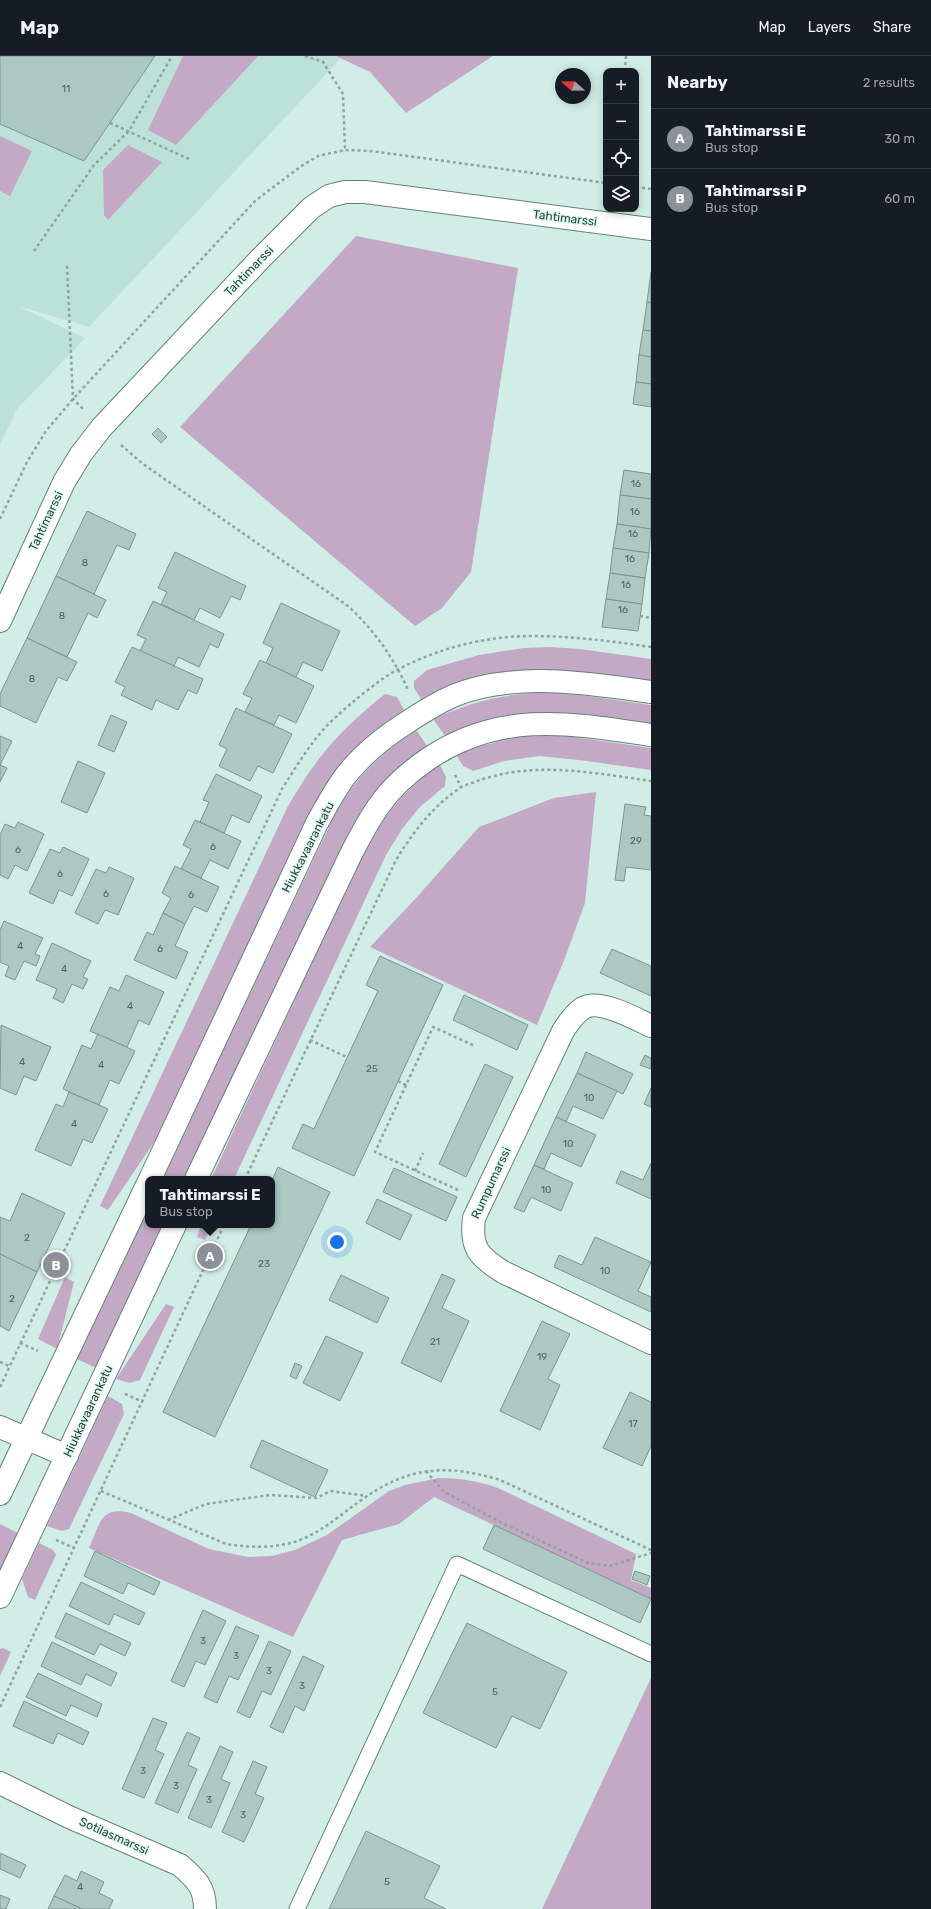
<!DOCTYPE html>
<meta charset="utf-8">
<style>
:root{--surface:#171b24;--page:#20242c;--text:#f1f3f6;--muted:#9ea1a6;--line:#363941;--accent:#8c9099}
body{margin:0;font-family:Rubik,sans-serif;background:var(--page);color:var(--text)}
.controls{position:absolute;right:12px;top:12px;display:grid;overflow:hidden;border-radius:8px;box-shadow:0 2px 10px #0003}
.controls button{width:36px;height:36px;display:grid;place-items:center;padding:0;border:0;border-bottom:1px solid var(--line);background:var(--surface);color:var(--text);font:20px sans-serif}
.compass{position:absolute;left:555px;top:12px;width:36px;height:36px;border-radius:50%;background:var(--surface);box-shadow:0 2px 10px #0003;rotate:290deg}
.you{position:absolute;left:337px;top:1186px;width:14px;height:14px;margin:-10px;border:3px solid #fff;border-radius:50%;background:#1a73e8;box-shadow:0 0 0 6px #1a73e833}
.badge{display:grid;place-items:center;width:26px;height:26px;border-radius:50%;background:var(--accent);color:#fff;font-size:13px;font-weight:700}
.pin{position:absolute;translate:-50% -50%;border:2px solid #fff;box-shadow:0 1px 4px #0006}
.popup{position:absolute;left:145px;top:1120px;width:130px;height:52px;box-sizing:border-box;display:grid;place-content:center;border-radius:8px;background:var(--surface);filter:drop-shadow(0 1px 3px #0005);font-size:13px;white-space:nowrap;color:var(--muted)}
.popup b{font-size:15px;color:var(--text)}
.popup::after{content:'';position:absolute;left:50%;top:100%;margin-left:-8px;border:8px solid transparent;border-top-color:var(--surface)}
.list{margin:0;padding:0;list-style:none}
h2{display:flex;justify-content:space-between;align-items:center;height:52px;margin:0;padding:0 16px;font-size:17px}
h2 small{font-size:13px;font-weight:400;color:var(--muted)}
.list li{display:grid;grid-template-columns:26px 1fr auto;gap:12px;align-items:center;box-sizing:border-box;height:60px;padding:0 16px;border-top:1px solid var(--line)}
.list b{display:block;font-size:15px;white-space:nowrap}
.list p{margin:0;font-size:13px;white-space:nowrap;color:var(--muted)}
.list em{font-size:13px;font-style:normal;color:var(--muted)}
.icon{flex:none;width:22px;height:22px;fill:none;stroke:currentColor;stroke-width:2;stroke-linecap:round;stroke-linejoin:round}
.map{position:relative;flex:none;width:651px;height:1853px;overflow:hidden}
header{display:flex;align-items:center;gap:24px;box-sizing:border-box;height:56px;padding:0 20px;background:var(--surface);border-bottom:1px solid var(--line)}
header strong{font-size:19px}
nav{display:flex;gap:22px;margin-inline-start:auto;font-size:14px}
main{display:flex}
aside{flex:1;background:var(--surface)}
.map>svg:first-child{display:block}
.built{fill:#bce2d8}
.green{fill:#c4a9c7}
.building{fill:#acc9c1;stroke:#7a968e}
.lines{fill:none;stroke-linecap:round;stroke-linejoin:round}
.service-casing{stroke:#658179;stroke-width:17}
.minor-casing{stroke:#658179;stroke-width:24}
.tertiary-casing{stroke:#658179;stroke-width:24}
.path{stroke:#8ea49d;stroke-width:2.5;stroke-dasharray:3 3;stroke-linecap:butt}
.service{stroke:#fff;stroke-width:15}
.minor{stroke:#fff;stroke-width:22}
.tertiary{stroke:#fff;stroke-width:22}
.labels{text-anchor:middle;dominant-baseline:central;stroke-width:3;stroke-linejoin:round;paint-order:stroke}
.number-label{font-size:10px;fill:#52625d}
.street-label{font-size:12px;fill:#34403c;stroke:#ddfbf2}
</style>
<header>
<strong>Map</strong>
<nav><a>Map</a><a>Layers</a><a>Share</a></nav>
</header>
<main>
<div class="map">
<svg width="651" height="1853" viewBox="0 0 651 1853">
<rect width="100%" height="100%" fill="#d0eee5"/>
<polygon class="built" points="0,0 336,0 341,2 89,271 18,250 85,282 17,353 0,388"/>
<g class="green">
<polygon points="183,0 258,0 176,89 148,74"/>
<polygon points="336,0 493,0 406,57 370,16"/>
<polygon points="0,80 32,95 10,140 0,135"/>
<polygon points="128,89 162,106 108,164 104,159 103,114"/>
<polygon points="356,180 518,212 471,516 442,552 415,570 180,371"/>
<path d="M550,591L580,593L651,603V626C609,620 567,612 524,615C488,616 454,629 421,643L414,632V625L427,614L479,599L523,592Z"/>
<path d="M548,636L574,638L651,649V669C599,662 545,650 493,662C477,666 460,674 445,680L433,663C473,645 504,638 548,636Z"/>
<path d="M385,638L397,641L404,654C358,685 334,714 307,762L157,1082L108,1154L100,1150L287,752C316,701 340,674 385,638Z"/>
<path d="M415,672L427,690C395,712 376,735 355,766L185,1123H162L337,754C360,717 381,699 415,672Z"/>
<polygon points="529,678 567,680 651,692 651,714 579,704 539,700 504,705 473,715 463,710 457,700 472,692"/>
<path d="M440,709L446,721L445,730L420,751L402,773L386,799L234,1123H211L366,791C387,756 407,731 440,709Z"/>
<polygon points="596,736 585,847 565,902 537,969 370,891 417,841 479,771 554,742"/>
<polygon points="148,1152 148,1169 163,1169 96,1312 77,1303"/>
<polygon points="201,1169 212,1169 205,1184 197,1181"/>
<polygon points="65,1221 74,1226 57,1293 38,1283"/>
<polygon points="166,1248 174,1251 140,1324 130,1327 116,1323"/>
<polygon points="108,1340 122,1348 124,1358 69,1473 62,1475 47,1470"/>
<path d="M438,1422C460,1422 478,1425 498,1432L636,1498L631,1524L651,1532V1543L434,1441L399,1468L342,1484L293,1581L89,1492C100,1468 100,1449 131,1457L209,1493L248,1501L272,1500L295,1494L327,1479L389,1435L405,1429Z"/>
<polygon points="0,1468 18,1477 0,1516"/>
<polygon points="39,1487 53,1494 56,1499 35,1544 28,1541 22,1523"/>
<polygon points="3,1592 11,1596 0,1620 0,1593"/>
<polygon points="651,1622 651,1853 542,1853"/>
</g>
<g class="building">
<polygon points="0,0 155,0 84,105 0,68"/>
<polygon points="651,216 651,247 647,246"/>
<polygon points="647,246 651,247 651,275 643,274"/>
<polygon points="643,274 651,275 651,301 639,299"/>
<polygon points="639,299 651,301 651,328 636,326"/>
<polygon points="636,326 651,328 651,351 633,348"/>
<polygon points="158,372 167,381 161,387 152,378"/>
<polygon points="624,414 651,418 651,443 620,439"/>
<polygon points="620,439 651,443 651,473 617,468"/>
<polygon points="87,455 136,478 129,494 117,489 94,538 56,520"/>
<polygon points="617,468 651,473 649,497 613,492"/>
<polygon points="613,492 649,497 645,522 610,517"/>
<polygon points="175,496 246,530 240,544 231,540 220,562 200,552 194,564 161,548 167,536 158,532"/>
<polygon points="610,517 645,522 642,548 606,543"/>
<polygon points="56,520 106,544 97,562 88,557 67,601 27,582"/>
<polygon points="606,543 642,548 638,575 602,571"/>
<polygon points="153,545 224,578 218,592 210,588 199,611 178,601 174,610 140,595 146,583 137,579"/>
<polygon points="281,547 340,575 322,615 303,606 296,621 266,607 273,592 263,587"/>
<polygon points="27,582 77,606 67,625 58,621 36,667 0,650 0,638"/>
<polygon points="132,591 203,623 197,638 188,634 178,654 156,644 152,654 121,639 125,631 115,626"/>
<polygon points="260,604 314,630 296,667 279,659 274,669 245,656 252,642 243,638"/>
<polygon points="236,652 292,678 273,717 258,710 250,725 219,710 227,693 219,689"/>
<polygon points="111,659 127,666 114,696 98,689"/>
<polygon points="0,680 12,685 0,709 7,712 0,726"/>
<polygon points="78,705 105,717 87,757 61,746"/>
<polygon points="216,718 262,740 249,767 232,759 224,777 200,766 209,746 203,744"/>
<polygon points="625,748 646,751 644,759 651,760 651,814 626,811 624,825 615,824"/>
<polygon points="195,764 241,785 228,813 210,804 201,822 181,813 191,793 183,789"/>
<polygon points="18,766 44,778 27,815 15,809 8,823 0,819 0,779 5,768 15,772"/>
<polygon points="63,791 89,803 72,840 59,834 53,848 29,837 50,793 60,797"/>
<polygon points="175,810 219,831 207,856 194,850 185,868 163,857 171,842 162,837"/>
<polygon points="109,811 134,822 118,859 105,854 98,868 75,857 96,813 106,817"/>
<polygon points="163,857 185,868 175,890 188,896 176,923 134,904 147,876 153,879"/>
<polygon points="4,865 43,882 35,898 40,900 36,910 24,905 15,924 5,920 9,910 0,906 0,874"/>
<polygon points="52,887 91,905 83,921 88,923 83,933 72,928 63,947 53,942 57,933 36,924"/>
<polygon points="612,893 651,910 651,940 600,917"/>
<polygon points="380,900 443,929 354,1120 292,1092 303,1068 314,1073 378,935 366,929"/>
<polygon points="126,919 164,936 149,969 139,964 127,991 90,975 110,931 119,935"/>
<polygon points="464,939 528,969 517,994 453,964"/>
<polygon points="1,969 51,991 36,1025 24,1020 16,1039 0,1032"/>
<polygon points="98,978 135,995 119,1028 110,1024 99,1049 63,1033 82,989 91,993"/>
<polygon points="586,996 633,1018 623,1038 577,1017"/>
<polygon points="645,999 651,1002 651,1013 640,1009"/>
<polygon points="485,1008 513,1021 466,1121 439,1108"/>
<polygon points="577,1017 617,1035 603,1063 573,1050 566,1066 556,1061"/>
<polygon points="651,1032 651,1051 644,1048"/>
<polygon points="69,1036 108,1053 92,1087 83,1083 71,1110 35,1094 56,1048 63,1051"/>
<polygon points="556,1061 596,1079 581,1111 551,1097 544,1113 534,1109"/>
<polygon points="651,1107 651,1143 616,1127 621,1115 643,1124"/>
<polygon points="534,1109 573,1127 561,1155 531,1141 524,1156 514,1152"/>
<polygon points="278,1111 330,1136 215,1381 163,1356 251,1169 272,1169 272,1124"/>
<polygon points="394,1112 457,1141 446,1165 383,1136"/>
<polygon points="22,1137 65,1157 37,1216 0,1198 0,1161 10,1165"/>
<polygon points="377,1143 412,1159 400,1184 366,1167"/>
<polygon points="595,1181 651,1206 638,1235 651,1241 651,1256 554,1211 559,1199 582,1209"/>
<polygon points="0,1198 37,1216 9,1275 0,1270"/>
<polygon points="442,1218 455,1224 442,1252 469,1265 441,1326 401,1307"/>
<polygon points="341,1219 389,1242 377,1267 329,1244"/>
<polygon points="542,1265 570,1278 548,1323 560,1329 540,1374 500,1355"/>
<polygon points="326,1280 363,1297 340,1345 303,1327"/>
<polygon points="295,1307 302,1310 296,1323 290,1320"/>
<polygon points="630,1336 651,1346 651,1390 642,1410 603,1392"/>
<polygon points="262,1384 328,1414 315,1441 250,1411"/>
<polygon points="494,1469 651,1543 640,1567 483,1493"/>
<polygon points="95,1495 160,1526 154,1539 128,1527 123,1538 84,1520"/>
<polygon points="635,1515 650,1520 647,1529 632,1523"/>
<polygon points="81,1526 145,1557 139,1569 114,1558 109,1569 69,1550"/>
<polygon points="203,1554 226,1565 205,1609 196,1605 184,1631 171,1625"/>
<polygon points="66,1557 131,1587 125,1600 100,1588 94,1599 55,1581"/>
<polygon points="467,1567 567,1616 540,1673 512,1660 496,1692 423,1657"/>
<polygon points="236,1570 259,1580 238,1624 229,1620 217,1647 204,1641"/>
<polygon points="269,1585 291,1595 271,1639 262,1635 250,1662 237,1656"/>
<polygon points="52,1586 117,1617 111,1630 86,1618 81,1629 41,1610"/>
<polygon points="303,1600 324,1610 304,1655 295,1650 283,1677 270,1671"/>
<polygon points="38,1617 102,1648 97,1661 71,1649 66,1660 26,1641"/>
<polygon points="24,1645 89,1676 83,1689 58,1677 53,1688 13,1670"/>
<polygon points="153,1662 167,1667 155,1694 164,1698 144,1742 122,1733"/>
<polygon points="187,1676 200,1682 188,1709 197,1713 178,1757 155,1747"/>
<polygon points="220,1690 233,1696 221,1723 230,1727 211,1772 188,1762"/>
<polygon points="253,1705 267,1711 255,1738 264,1742 244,1786 222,1776"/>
<polygon points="366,1775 440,1810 424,1842 446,1853 329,1853"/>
<polygon points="0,1797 26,1809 20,1822 0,1813"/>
<polygon points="81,1815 104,1826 99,1837 113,1844 109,1853 82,1853 54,1840 65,1819 77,1825"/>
<polygon points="0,1839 10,1843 6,1853 0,1853"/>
<polygon points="54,1840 82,1853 48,1853"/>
</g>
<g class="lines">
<g class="service-casing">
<polyline id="service" points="297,1853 457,1508 651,1598"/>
</g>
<g class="minor-casing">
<g id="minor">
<polyline points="0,565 64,426 81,398 102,371 260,203 311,152 329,140 345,136 365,136 651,173"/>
<path d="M651,970C636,963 599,942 583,952C574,958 568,967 563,975L474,1162C470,1192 479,1201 503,1216L651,1287"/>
<polyline points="0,1371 67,1400"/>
<path d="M0,1727L69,1761L180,1809C196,1823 205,1831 205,1853"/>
</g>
</g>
<g class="tertiary-casing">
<g id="tertiary">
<path d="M150,1123L317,767C326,751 335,733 347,718C363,698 384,681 406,667C421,657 437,647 453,640C512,615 590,627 651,636"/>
<path d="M196,1123L352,796C360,781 368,765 378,751C391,732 409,716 428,703C501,654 570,667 651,679"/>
<polyline points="0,1438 148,1127"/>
<polyline points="0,1541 175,1169"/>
</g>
</g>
<g class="path">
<polyline points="305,0 323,6 343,38 345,94"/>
<polyline points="625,15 626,0"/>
<polyline points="110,67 189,103"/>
<polyline points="636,131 651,133"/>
<polyline points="34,195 94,109 129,75 172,0"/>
<polyline points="67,210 73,343 83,353"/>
<path d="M121,389L143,408L348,550C374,574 394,602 408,634"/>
<polyline points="0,463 27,406 46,375 73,343 255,145 300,111 318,100 345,94 371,95 606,127"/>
<polyline points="640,560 651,562"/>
<polyline points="455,719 461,731"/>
<polyline points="310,984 347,1001"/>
<polyline points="398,1025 406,1029"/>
<polyline points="415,1115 423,1097"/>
<path d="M245,1123L396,804C413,776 433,750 460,732C466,728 474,727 480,724C536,705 594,717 651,725"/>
<polyline points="458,1134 375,1096 433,971 473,989"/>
<polyline points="20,1287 38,1295"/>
<polyline points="0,1306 9,1310"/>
<path d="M0,1331L282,733C298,708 314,680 337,660C351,647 382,621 399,613C439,592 486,580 531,580C571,580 611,585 651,591"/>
<polyline points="125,1338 143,1346"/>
<polyline points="426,1415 444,1436 500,1466 588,1507 610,1510 651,1497"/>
<path d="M101,1435L226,1488C253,1492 282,1493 307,1481C326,1472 343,1457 360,1445C407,1411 445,1407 500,1424L651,1494"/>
<polyline points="168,1464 206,1448 270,1439 316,1442 331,1435 367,1440"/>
<polyline points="56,1484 74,1492"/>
<polyline points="0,1651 224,1169"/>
</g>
<use href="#service" class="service"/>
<use href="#minor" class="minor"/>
<use href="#tertiary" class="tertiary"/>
</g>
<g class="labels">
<g class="number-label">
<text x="66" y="33">11</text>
<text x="636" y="428">16</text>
<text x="635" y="456">16</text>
<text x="633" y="478">16</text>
<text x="630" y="503">16</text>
<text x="85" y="507">8</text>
<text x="626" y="529">16</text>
<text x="623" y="554">16</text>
<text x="62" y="560">8</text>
<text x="32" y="623">8</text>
<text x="636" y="785">29</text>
<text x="213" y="791">6</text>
<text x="18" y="794">6</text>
<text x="60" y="818">6</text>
<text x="106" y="838">6</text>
<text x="191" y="839">6</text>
<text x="20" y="890">4</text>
<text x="160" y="893">6</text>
<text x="64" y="913">4</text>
<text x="130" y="950">4</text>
<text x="22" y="1006">4</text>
<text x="101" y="1009">4</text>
<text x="372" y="1013">25</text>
<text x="589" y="1042">10</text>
<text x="74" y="1068">4</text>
<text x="568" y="1088">10</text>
<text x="546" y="1134">10</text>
<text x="27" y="1182">2</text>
<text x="264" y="1208">23</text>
<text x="605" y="1215">10</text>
<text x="12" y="1243">2</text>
<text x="435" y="1286">21</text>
<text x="542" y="1301">19</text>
<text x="633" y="1368">17</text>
<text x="203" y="1585">3</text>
<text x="236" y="1600">3</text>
<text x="269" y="1615">3</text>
<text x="302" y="1630">3</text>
<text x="495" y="1636">5</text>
<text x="143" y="1715">3</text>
<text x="176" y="1730">3</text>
<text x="209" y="1744">3</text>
<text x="243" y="1759">3</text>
<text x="387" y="1826">5</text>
<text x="80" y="1831">4</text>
</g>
<g class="street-label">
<text transform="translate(565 162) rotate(7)">Tahtimarssi</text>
<text transform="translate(249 215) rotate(-46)">Tahtimarssi</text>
<text transform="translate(46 465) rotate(-65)">Tahtimarssi</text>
<text transform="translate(308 791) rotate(-63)">Hiukkavaarankatu</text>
<text transform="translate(491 1127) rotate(-65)">Rumpumarssi</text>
<text transform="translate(88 1355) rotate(-65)">Hiukkavaarankatu</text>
<text transform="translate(114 1780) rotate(24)">Sotilasmarssi</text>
</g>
</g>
</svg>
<div class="controls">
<button>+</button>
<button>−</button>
<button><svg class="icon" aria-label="locate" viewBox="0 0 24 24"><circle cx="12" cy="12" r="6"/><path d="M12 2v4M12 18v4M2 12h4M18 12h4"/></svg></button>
<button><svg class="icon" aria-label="layers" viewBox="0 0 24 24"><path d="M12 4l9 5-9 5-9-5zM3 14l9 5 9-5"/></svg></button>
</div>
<svg class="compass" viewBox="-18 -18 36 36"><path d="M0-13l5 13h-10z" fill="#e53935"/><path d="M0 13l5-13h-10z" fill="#9ea1a6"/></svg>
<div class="you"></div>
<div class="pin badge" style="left:210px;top:1200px">A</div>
<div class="popup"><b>Tahtimarssi E</b>Bus stop</div>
<div class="pin badge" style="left:56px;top:1209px">B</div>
</div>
<aside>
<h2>Nearby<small>2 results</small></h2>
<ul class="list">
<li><span class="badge">A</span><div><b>Tahtimarssi E</b><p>Bus stop</p></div><em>30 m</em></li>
<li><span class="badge">B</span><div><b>Tahtimarssi P</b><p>Bus stop</p></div><em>60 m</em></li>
</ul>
</aside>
</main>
